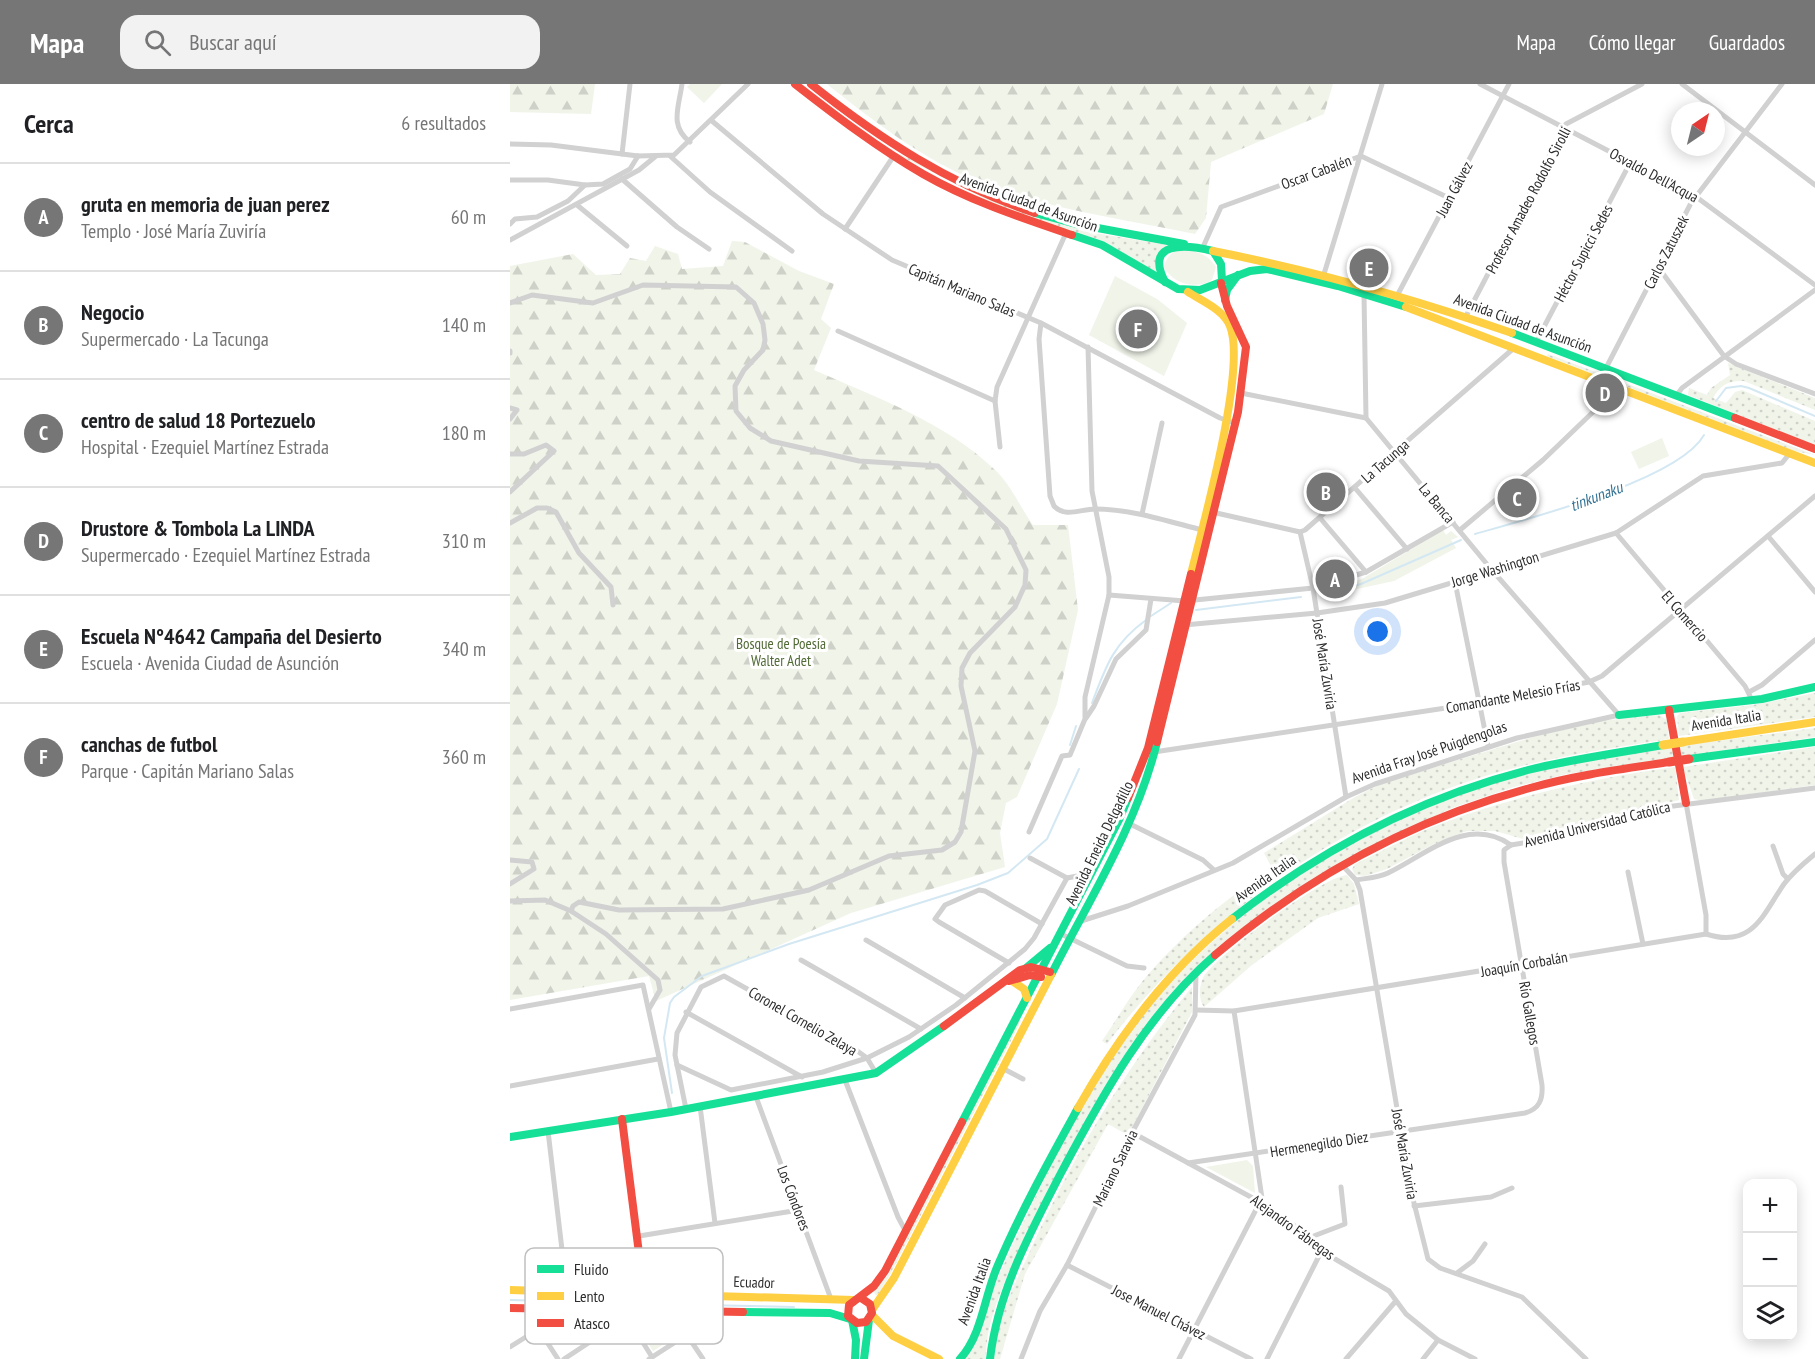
<!DOCTYPE html>
<html lang="es">
<meta charset="utf-8">
<style>
:root{--surface:#fff;--page:#f2f2f2;--text:#202124;--muted:#757577;--line:#e0e0e0;--accent:#767676}
body{margin:0;font-family:"PT Sans Narrow",sans-serif;background:var(--page);color:var(--text)}
.controls{position:absolute;right:18px;bottom:18px;display:grid;overflow:hidden;border-radius:12px;box-shadow:0 3px 15px #0003}
.controls button{width:54px;height:54px;display:grid;place-items:center;padding:0;border:0;border-bottom:2px solid var(--line);background:var(--surface);color:var(--text);font:30px sans-serif}
.compass{position:absolute;left:1161px;top:18px;width:54px;height:54px;border-radius:50%;background:var(--surface);box-shadow:0 3px 15px #0003;rotate:35deg}
.you{position:absolute;left:868px;top:548px;width:21px;height:21px;margin:-15px;border:4px solid #fff;border-radius:50%;background:#1a73e8;box-shadow:0 0 0 9px #1a73e833}
.badge{display:grid;place-items:center;width:39px;height:39px;border-radius:50%;background:var(--accent);color:#fff;font-size:20px;font-weight:700}
.pin{position:absolute;translate:-50% -50%;border:3px solid #fff;box-shadow:0 2px 6px #0006}
.list{margin:0;padding:0;list-style:none}
h2{display:flex;justify-content:space-between;align-items:center;height:78px;margin:0;padding:0 24px;font-size:26px}
h2 small{font-size:20px;font-weight:400;color:var(--muted)}
.list li{display:grid;grid-template-columns:39px 1fr auto;gap:18px;align-items:center;box-sizing:border-box;height:108px;padding:0 24px;border-top:2px solid var(--line)}
.list b{display:block;font-size:22px;white-space:nowrap}
.list p{margin:0;font-size:20px;white-space:nowrap;color:var(--muted)}
.list em{font-size:20px;font-style:normal;color:var(--muted)}
.icon{flex:none;width:33px;height:33px;fill:none;stroke:currentColor;stroke-width:2;stroke-linecap:round;stroke-linejoin:round}
.map{position:relative;flex:none;width:1305px;height:1275px;overflow:hidden}
header{display:flex;align-items:center;gap:36px;box-sizing:border-box;height:84px;padding:0 30px;background:var(--accent);color:#fff}
header strong{font-size:28px}
nav{display:flex;gap:33px;margin-inline-start:auto;font-size:21px}
.search{width:420px;height:54px;background:var(--page);display:flex;align-items:center;gap:15px;box-sizing:border-box;padding:0 21px;border-radius:18px;color:var(--muted);font-size:22px}
main{display:flex}
aside{flex:1;background:var(--surface)}
.map>svg:first-child{display:block}
.grass{fill:url(#grass-dots)}
.forest{fill:url(#forest-firs)}
.park{fill:#f0f4e9}
.lines{fill:none;stroke-linecap:round;stroke-linejoin:round}
.stream{stroke:#d4e8f3;stroke-width:2}
.street{stroke:#d1d1d1;stroke-width:5}
.fast{stroke:#16e098;stroke-width:8}
.slow{stroke:#ffcf43;stroke-width:8}
.jam{stroke:#f24e42;stroke-width:8}
.slow-bridge{stroke:#ffcf43;stroke-width:9}
.jam-bridge{stroke:#f24e42;stroke-width:9}
.labels{text-anchor:middle;dominant-baseline:central;stroke-width:6;stroke-linejoin:round;paint-order:stroke}
.street-label{font-size:15px;fill:#2c2c2c;stroke:#fff}
.park-label{font-size:15px;fill:#516b36;stroke:#fff}
.water-label{font-size:16px;font-style:italic;fill:#337294;stroke:#fff}
.key{fill:#fff;stroke:#c0c0c0;stroke-width:1.5}
.key-label{font-size:16px;fill:#2c2c2c}
</style>
<header>
<strong>Mapa</strong>
<div class="search"><svg class="icon" aria-label="search" viewBox="0 0 24 24"><circle cx="10" cy="10" r="6"/><path d="M15 15l6 6"/></svg>Buscar aquí</div>
<nav><a>Mapa</a><a>Cómo llegar</a><a>Guardados</a></nav>
</header>
<main>
<aside>
<h2>Cerca<small>6 resultados</small></h2>
<ul class="list">
<li><span class="badge">A</span><div><b>gruta en memoria de juan perez</b><p>Templo · José María Zuviría</p></div><em>60 m</em></li>
<li><span class="badge">B</span><div><b>Negocio</b><p>Supermercado · La Tacunga</p></div><em>140 m</em></li>
<li><span class="badge">C</span><div><b>centro de salud 18 Portezuelo</b><p>Hospital · Ezequiel Martínez Estrada</p></div><em>180 m</em></li>
<li><span class="badge">D</span><div><b>Drustore &amp; Tombola La LINDA</b><p>Supermercado · Ezequiel Martínez Estrada</p></div><em>310 m</em></li>
<li><span class="badge">E</span><div><b>Escuela N°4642 Campaña del Desierto</b><p>Escuela · Avenida Ciudad de Asunción</p></div><em>340 m</em></li>
<li><span class="badge">F</span><div><b>canchas de futbol</b><p>Parque · Capitán Mariano Salas</p></div><em>360 m</em></li>
</ul>
</aside>
<div class="map">
<svg width="1305" height="1275" viewBox="0 0 1305 1275">
<defs>
<pattern id="grass-dots" width="8" height="8" patternUnits="userSpaceOnUse" patternTransform="scale(1.5)"><rect width="8" height="8" fill="#f0f4e9"/><path d="M2 2h.1M6 6h.1" fill="none" stroke="#ced1c8" stroke-width="1.8" stroke-linecap="round"/></pattern>
<pattern id="forest-firs" width="22" height="20" patternUnits="userSpaceOnUse" patternTransform="scale(1.5)"><rect width="22" height="20" fill="#f0f4e9"/><path d="M5 1l3.5 6h-7zM16 11l3.5 6h-7z" fill="#ced1c8"/></pattern>
</defs>
<rect width="100%" height="100%" fill="#fff"/>
<g class="grass">
<polygon points="377,65 572,147 658,161 645,188 592,157 505,130"/>
<polygon points="1038,270 1305,371 1285,367 1037,272"/>
<path d="M1218,279L1305,314V326L1234,297C1219,296 1210,301 1203,314L1216,319L1225,308L1232,306L1305,337V361L1178,311L1179,304L1197,311L1201,304L1220,291Z"/>
<polygon points="1305,609 1305,633 1169,652 1167,632 1170,629 1243,621"/>
<path d="M1149,631L1157,636L1159,655C1097,665 1033,674 972,693C823,740 691,836 597,960L592,957C605,938 617,917 631,899C665,858 717,811 763,786L754,769L845,713L873,699L1049,645L1089,637Z"/>
<path d="M1305,644V653L1057,690L1004,703L945,723L876,754L712,862L627,954L499,1187C488,1215 475,1245 476,1275H453C482,1205 512,1139 546,1072C568,1028 592,983 622,944C716,822 858,735 1005,693C1099,667 1208,658 1305,644Z"/>
<polygon points="1305,663 1305,701 1194,717 1184,715 1173,683"/>
<path d="M1165,683L1169,716L1017,756L985,747H957L924,760L877,785L855,792L845,791L842,785L845,780C874,766 903,750 933,739C1008,711 1085,694 1165,683Z"/>
<path d="M837,791L844,800L849,820L808,834L742,881L694,923C688,915 689,901 694,892C710,869 810,794 837,791Z"/>
<path d="M682,903V928L618,1051L598,1040L515,1190L490,1275H484C486,1238 504,1201 520,1167C563,1072 615,984 682,903Z"/>
<polygon points="510,932 510,939 380,1191 367,1212 363,1208 378,1191"/>
</g>
<g class="forest">
<polygon points="0,0 85,0 81,30 0,28"/>
<path d="M317,0H823L814,30L701,78L696,134L685,150C619,136 548,127 484,104C422,82 368,41 317,0Z"/>
<path d="M222,157L235,158L289,187L324,200L311,235L321,244L304,286C365,313 435,338 484,385C500,399 510,423 523,441H558L568,526L547,620L507,713L496,719L490,749L495,783L341,829L146,917L139,892L0,916V182L63,170L86,191L110,190L120,174L136,177L145,162L168,170L172,185L213,182Z"/>
</g>
<g class="park">
<polygon points="180,0 212,0 194,19 177,3"/>
<path d="M672,165C687,168 697,169 706,183L702,196C686,206 663,200 654,183C657,172 661,168 672,165Z"/>
<polygon points="605,192 647,215 677,239 654,292 579,251"/>
<polygon points="1152,354 1159,372 1129,385 1121,368"/>
<polygon points="933,446 936,451 941,447 948,453 941,456 946,464 884,497 814,512 813,506 852,495"/>
<polygon points="737,1076 743,1082 745,1109 696,1083"/>
<polygon points="23,1231 109,1232 88,1246 79,1234 42,1261"/>
<polygon points="129,1234 130,1234 193,1235 143,1267 125,1238"/>
</g>
<g class="lines">
<g class="stream">
<polyline points="1206,317 1216,304 1231,302 1239,304 1305,332"/>
<path d="M965,450C1017,435 1169,396 1194,351"/>
<polyline points="812,511 851,500 951,456"/>
<polyline points="686,526 791,513"/>
<polyline points="641,532 661,519"/>
<path d="M582,619C596,582 603,560 636,536"/>
<polyline points="560,661 566,642"/>
<polyline points="162,1009 154,954 160,919 164,913 192,892 279,860 467,801 498,789 537,755 569,685"/>
<polyline points="0,1216 111,1219"/>
<polyline points="141,1220 284,1223"/>
</g>
<g class="street">
<path d="M172,0C169,23 159,42 180,58"/>
<polyline points="970,0 1185,112 1305,201"/>
<polyline points="1172,0 1305,101"/>
<polyline points="202,37 313,130 382,176 531,239 710,334 725,339"/>
<polyline points="0,60 41,61 128,72 164,71 238,0"/>
<polyline points="112,70 120,0"/>
<polyline points="160,72 200,108 282,167"/>
<polyline points="112,95 167,143 199,165"/>
<polyline points="0,96 38,96 75,101"/>
<polyline points="67,121 117,162"/>
<polyline points="0,140 5,135 27,133 58,117 75,101 93,100 120,85 128,72"/>
<polyline points="335,145 383,73"/>
<polyline points="0,156 129,86 146,72"/>
<polyline points="693,163 711,123 851,72 939,114"/>
<polyline points="1148,183 1214,272 1226,280 1305,310"/>
<polyline points="814,190 872,0"/>
<polyline points="854,210 856,334 981,485 1109,631"/>
<polyline points="888,210 999,0"/>
<polyline points="0,219 22,211 83,219 133,201 226,203 244,219 253,240 255,256 253,266 234,286 225,302 226,327 240,344 261,357 349,377 428,382 496,445 516,486 515,501 505,523 460,569 452,584 451,602 465,667 451,748 445,758 432,766 379,772 299,806 213,825 109,826 69,818 63,822 61,827"/>
<polyline points="955,234 1056,40 1132,0"/>
<path d="M531,239L529,255L540,412L544,422C555,434 571,425 585,425C621,425 657,437 692,446"/>
<polyline points="328,247 485,317"/>
<polyline points="1026,258 1120,79"/>
<polyline points="0,267 0,269"/>
<polyline points="1095,286 1181,119 1272,0"/>
<polyline points="731,309 856,334"/>
<polyline points="1166,312 1172,304 1305,206"/>
<polyline points="0,324 7,326 0,335"/>
<polyline points="490,363 485,317 487,303 556,149"/>
<polyline points="0,370 14,370 36,361 44,367 0,408"/>
<polyline points="845,404 897,465"/>
<polyline points="702,428 790,448 795,446 1004,264"/>
<polyline points="632,430 652,339"/>
<polyline points="810,434 856,488"/>
<polyline points="0,439 27,424 37,424 46,428 69,469 101,503 103,521"/>
<polyline points="950,446 1033,376 1108,304"/>
<polyline points="790,448 803,504 836,713"/>
<polyline points="1106,449 1235,602 1242,616"/>
<polyline points="1258,452 1305,508"/>
<polyline points="945,498 978,662"/>
<polyline points="599,511 675,517 803,504 856,488 943,438"/>
<polyline points="674,541 807,529 875,519 1106,449 1193,392 1272,379 1280,369"/>
<polyline points="1239,608 1252,601 1305,556"/>
<polyline points="576,634 584,622 606,575 636,546 641,515"/>
<polyline points="644,668 969,619 1079,598 1092,592 1305,412"/>
<polyline points="1176,719 1196,831 1196,850"/>
<polyline points="618,739 693,776 704,786"/>
<polyline points="519,748 552,672 560,671 575,635 575,613 599,511 599,493 582,407 578,263"/>
<polyline points="1263,762 1273,790 1278,795"/>
<polyline points="520,774 557,794 567,792 578,796"/>
<polyline points="0,776 22,778 24,785 0,800"/>
<polyline points="832,781 846,796 850,806 901,1107 918,1175 930,1184 1012,1213 1076,1275"/>
<polyline points="1118,788 1133,860"/>
<path d="M846,796C857,794 868,794 878,789C917,770 958,731 1001,761L1025,757L1132,726L1305,704"/>
<polyline points="0,817 35,816 61,827 96,850 148,896 150,906 139,925"/>
<polyline points="568,838 618,822 723,779 836,713 865,700 1007,654 1109,631"/>
<polyline points="549,849 617,882 634,884"/>
<polyline points="356,856 455,914"/>
<polyline points="291,876 411,945"/>
<polyline points="499,879 429,838 425,835 435,821 469,806 475,807 532,840"/>
<polyline points="0,925 133,901 161,1028"/>
<path d="M686,926L724,927L1196,850C1243,865 1253,830 1274,800C1283,788 1294,779 1305,770"/>
<polyline points="176,928 292,993"/>
<polyline points="167,981 221,1006 313,988 357,974 399,953 446,921 515,865 524,854 557,794"/>
<polyline points="492,984 513,995"/>
<polyline points="335,996 388,1133 396,1148"/>
<polyline points="0,1002 148,975"/>
<polyline points="246,1013 321,1215"/>
<polyline points="190,1022 205,1139"/>
<polyline points="176,1025 165,971 167,949 191,903 214,892 346,966 357,974 366,989"/>
<polyline points="38,1047 57,1208"/>
<polyline points="623,1049 750,1118 801,1153 815,1169 879,1207 896,1230 928,1256 965,1275"/>
<path d="M678,1079L1015,1029C1029,1025 1033,1016 1032,1001L994,778V766L1001,761"/>
<polyline points="904,1122 981,1113 1002,1104"/>
<polyline points="129,1152 289,1126"/>
<polyline points="801,1153 835,1140 831,1103"/>
<polyline points="557,1181 741,1275"/>
<polyline points="947,1189 963,1177 975,1160"/>
<polyline points="15,1224 48,1275"/>
<polyline points="117,1233 142,1273"/>
<polyline points="177,1251 193,1275"/>
<polyline points="0,1263 27,1246"/>
<polyline points="54,1275 127,1227"/>
<polyline points="139,1275 212,1228"/>
<polyline points="511,1275 530,1227 557,1181 624,1045 685,931 686,890"/>
<polyline points="669,1275 752,1114 724,927"/>
<polyline points="757,1275 812,1166"/>
<polyline points="836,1275 885,1218"/>
<polyline points="913,1275 928,1256"/>
</g>
<g class="fast">
<polyline points="525,129 566,140 674,160"/>
<polyline points="562,151 592,161 668,205 690,206 740,187 757,185 828,202 896,223"/>
<path d="M655,198C634,157 675,160 703,167L711,180L712,196"/>
<polyline points="715,216 717,206 728,191"/>
<polyline points="1002,249 1225,334"/>
<polyline points="1109,631 1252,615 1305,603"/>
<polyline points="1179,675 1305,658"/>
<path d="M722,835C810,766 909,714 1018,686C1063,675 1108,669 1153,661"/>
<polyline points="516,884 540,864"/>
<path d="M541,891C579,816 627,741 647,658"/>
<polyline points="452,1038 609,736 618,714"/>
<polyline points="0,1053 161,1028 366,989 434,942"/>
<polyline points="233,1228 320,1229 340,1235"/>
<polyline points="342,1236 346,1256 345,1275"/>
<polyline points="354,1275 359,1236"/>
<path d="M450,1275C473,1249 474,1212 488,1181C511,1127 540,1075 568,1024"/>
<path d="M480,1275C488,1207 520,1149 551,1089C593,1010 637,930 705,871"/>
</g>
<g class="slow">
<path d="M703,167C805,187 904,215 1002,249"/>
<path d="M678,208C692,217 714,226 720,242C737,284 693,441 681,490"/>
<polyline points="896,223 1305,379"/>
<polyline points="1173,658 1305,638"/>
<polyline points="502,897 514,905 517,914"/>
<path d="M568,1024C608,953 658,886 722,835"/>
<polyline points="0,1206 344,1216"/>
<polyline points="362,1226 384,1194 541,891"/>
<polyline points="362,1231 383,1252 429,1275"/>
</g>
<g class="jam">
<path d="M285,0C326,32 368,64 413,90C460,117 512,134 562,151"/>
<path d="M301,0C370,55 441,101 525,129"/>
<polyline points="1225,334 1305,365"/>
<polyline points="1159,626 1176,719"/>
<polyline points="647,658 728,328 736,263 717,222 711,199"/>
<polyline points="618,714 638,664 681,490"/>
<path d="M705,871C797,793 904,735 1020,704C1066,691 1113,685 1159,678"/>
<polyline points="499,897 520,891 531,893"/>
<polyline points="434,942 510,886 521,883 540,888"/>
<polyline points="112,1035 133,1201 127,1227"/>
<polyline points="351,1214 360,1220 362,1229 356,1238 347,1239 338,1232 339,1221 364,1202 375,1187 452,1038"/>
<polyline points="0,1224 233,1228"/>
</g>
<polyline class="slow-bridge" points="1153,661 1173,658"/>
<polyline class="jam-bridge" points="1159,678 1179,675"/>
</g>
<g class="labels">
<g class="street-label">
<text transform="translate(806 88) rotate(-20)">Oscar Cabalén</text>
<text transform="translate(1144 91) rotate(28)">Osvaldo Dell'Acqua</text>
<text transform="translate(944 105) rotate(-62)">Juan Gálvez</text>
<text transform="translate(1018 116) rotate(-62)">Profesor Amadeo Rodolfo Sirolli</text>
<text transform="translate(519 118) rotate(20)">Avenida Ciudad de Asunción</text>
<text transform="translate(1156 168) rotate(-63)">Carlos Zatuszek</text>
<text transform="translate(1073 169) rotate(-62)">Héctor Supicci Sedes</text>
<text transform="translate(452 206) rotate(23)">Capitán Mariano Salas</text>
<text transform="translate(1013 239) rotate(20)">Avenida Ciudad de Asunción</text>
<text transform="translate(875 377) rotate(-41)">La Tacunga</text>
<text transform="translate(927 419) rotate(50)">La Banca</text>
<text transform="translate(985 485) rotate(-17)">Jorge Washington</text>
<text transform="translate(1175 532) rotate(49)">El Comercio</text>
<text transform="translate(815 580) rotate(81)">José María Zuviría</text>
<text transform="translate(1003 612) rotate(-10)">Comandante Melesio Frías</text>
<text transform="translate(1216 636) rotate(-9)">Avenida Italia</text>
<text transform="translate(919 668) rotate(-19)">Avenida Fray José Puigdengolas</text>
<text transform="translate(1087 740) rotate(-14)">Avenida Universidad Católica</text>
<text transform="translate(589 759) rotate(-64)">Avenida Eneida Delgadillo</text>
<text transform="translate(755 794) rotate(-35)">Avenida Italia</text>
<text transform="translate(1014 880) rotate(-10)">Joaquín Corbalán</text>
<text transform="translate(1020 929) rotate(80)">Río Gallegos</text>
<text transform="translate(293 937) rotate(30)">Coronel Cornelio Zelaya</text>
<text transform="translate(809 1060) rotate(-9)">Hermenegildo Diez</text>
<text transform="translate(895 1070) rotate(80)">José María Zuviría</text>
<text transform="translate(605 1084) rotate(-64)">Mariano Saravia</text>
<text transform="translate(284 1114) rotate(69)">Los Cóndores</text>
<text transform="translate(783 1143) rotate(36)">Alejandro Fábregas</text>
<text transform="translate(244 1198) rotate(2)">Ecuador</text>
<text transform="translate(464 1207) rotate(-70)">Avenida Italia</text>
<text transform="translate(649 1228) rotate(27)">Jose Manuel Chávez</text>
</g>
<g class="park-label">
<text x="271" y="559">Bosque de Poesía<tspan x="271" dy="17">Walter Adet</tspan></text>
</g>
<g class="water-label">
<text transform="translate(1086 412) rotate(-21)">tinkunaku</text>
</g>
</g>
<rect x="15" y="1164" width="198" height="96" rx="9" class="key"/>
<rect x="27" y="1181" width="27" height="8" fill="#16e098"/>
<rect x="27" y="1208" width="27" height="8" fill="#ffcf43"/>
<rect x="27" y="1235" width="27" height="8" fill="#f24e42"/>
<g class="key-label">
<text x="64" y="1191">Fluido</text>
<text x="64" y="1218">Lento</text>
<text x="64" y="1245">Atasco</text>
</g>
</svg>
<div class="controls">
<button>+</button>
<button>−</button>
<button><svg class="icon" aria-label="layers" viewBox="0 0 24 24"><path d="M12 4l9 5-9 5-9-5zM3 14l9 5 9-5"/></svg></button>
</div>
<svg class="compass" viewBox="-18 -18 36 36"><path d="M0-13l5 13h-10z" fill="#e53935"/><path d="M0 13l5-13h-10z" fill="#757577"/></svg>
<div class="you"></div>
<div class="pin badge" style="left:825px;top:495px">A</div>
<div class="pin badge" style="left:816px;top:408px">B</div>
<div class="pin badge" style="left:1007px;top:414px">C</div>
<div class="pin badge" style="left:1095px;top:309px">D</div>
<div class="pin badge" style="left:859px;top:184px">E</div>
<div class="pin badge" style="left:628px;top:245px">F</div>
</div>
</main>
